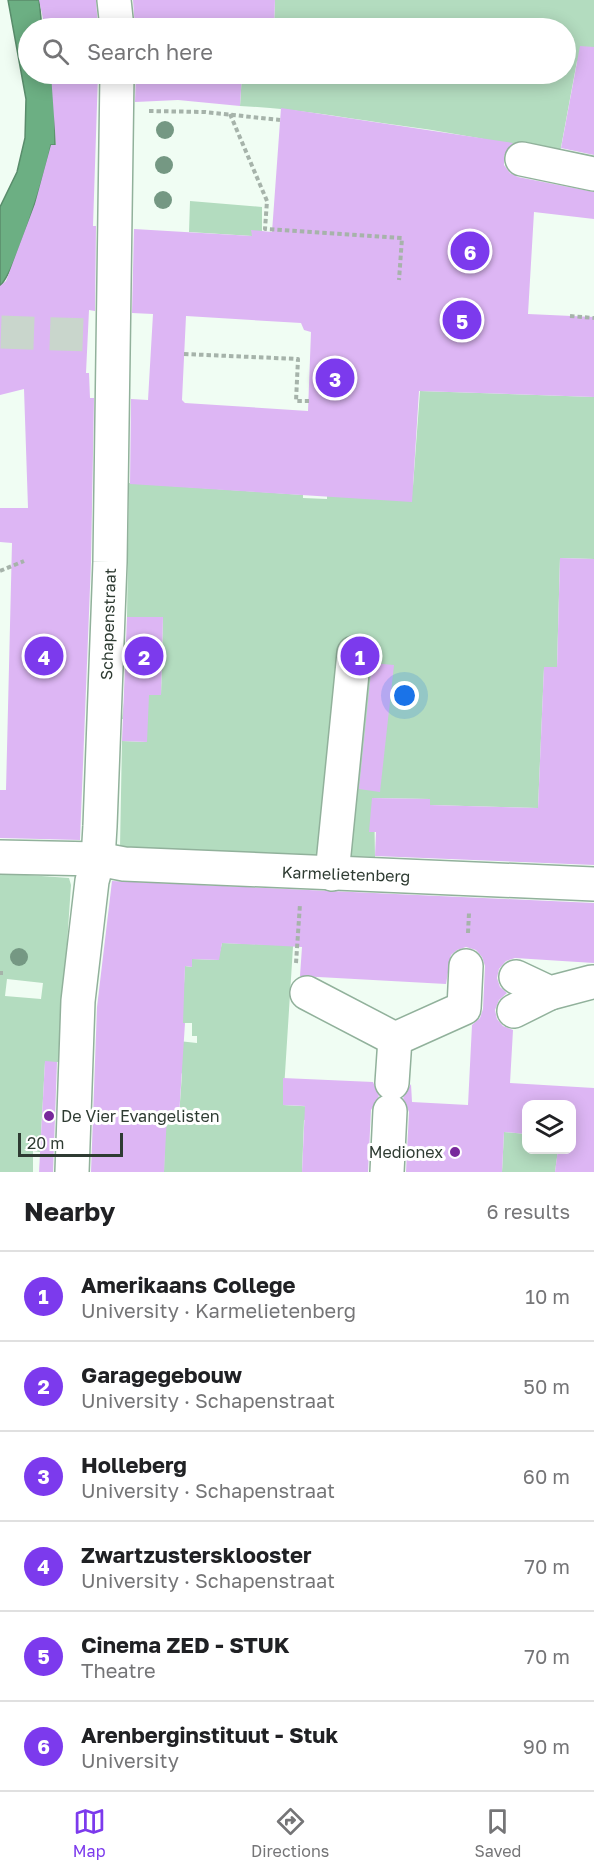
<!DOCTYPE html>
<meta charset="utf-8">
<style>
:root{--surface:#fff;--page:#f2f2f2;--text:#202124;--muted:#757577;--line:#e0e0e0;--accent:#7c3aed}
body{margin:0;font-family:"Golos Text",sans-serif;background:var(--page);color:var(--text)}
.controls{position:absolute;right:18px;bottom:18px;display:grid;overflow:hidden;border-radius:12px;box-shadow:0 3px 15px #0003}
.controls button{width:54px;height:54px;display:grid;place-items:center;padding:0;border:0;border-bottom:2px solid var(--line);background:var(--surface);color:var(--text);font:30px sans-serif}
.scale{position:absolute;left:18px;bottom:15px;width:105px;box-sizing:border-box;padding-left:6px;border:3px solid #2e3b32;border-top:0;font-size:16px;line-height:21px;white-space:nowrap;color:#2e3b32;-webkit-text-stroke:4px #fff;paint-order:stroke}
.you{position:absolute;left:405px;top:696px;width:21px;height:21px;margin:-15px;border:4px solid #fff;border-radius:50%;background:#1a73e8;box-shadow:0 0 0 9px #1a73e833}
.badge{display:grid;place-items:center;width:39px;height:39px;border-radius:50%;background:var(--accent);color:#fff;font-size:20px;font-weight:700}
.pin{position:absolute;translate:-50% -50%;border:3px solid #fff;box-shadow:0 2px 6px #0006}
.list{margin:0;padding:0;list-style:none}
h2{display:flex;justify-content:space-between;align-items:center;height:78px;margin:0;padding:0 24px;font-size:26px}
h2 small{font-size:20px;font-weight:400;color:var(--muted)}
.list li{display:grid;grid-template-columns:39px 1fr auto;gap:18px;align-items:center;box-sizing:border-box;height:90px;padding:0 24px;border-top:2px solid var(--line)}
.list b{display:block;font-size:22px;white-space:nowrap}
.list p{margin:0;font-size:20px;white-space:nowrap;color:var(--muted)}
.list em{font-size:20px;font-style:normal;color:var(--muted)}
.icon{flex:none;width:33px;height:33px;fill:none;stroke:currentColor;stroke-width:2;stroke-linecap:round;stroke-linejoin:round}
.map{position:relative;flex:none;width:594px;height:1172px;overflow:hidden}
.search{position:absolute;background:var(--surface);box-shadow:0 3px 15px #0003;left:18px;right:18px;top:18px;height:66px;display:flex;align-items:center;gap:15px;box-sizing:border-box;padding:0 21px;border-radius:33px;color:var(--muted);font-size:22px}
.sheet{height:618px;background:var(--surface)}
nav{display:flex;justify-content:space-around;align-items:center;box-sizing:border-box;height:84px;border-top:2px solid var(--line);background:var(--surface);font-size:16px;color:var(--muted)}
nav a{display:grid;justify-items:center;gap:3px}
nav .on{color:var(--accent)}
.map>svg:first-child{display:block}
.green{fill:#b3dcbf;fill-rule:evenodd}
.water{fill:#6caf83;stroke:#598c6b;stroke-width:1.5}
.building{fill:#ddb6f4;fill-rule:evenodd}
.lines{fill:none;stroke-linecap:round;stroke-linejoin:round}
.minor-tunnel{stroke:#c9d6cc;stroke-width:33;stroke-dasharray:33 16;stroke-linecap:butt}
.minor-casing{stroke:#91b19b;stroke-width:36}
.path{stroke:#a6b3aa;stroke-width:4;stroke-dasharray:4.5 3;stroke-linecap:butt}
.minor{stroke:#fff;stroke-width:33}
.tree{fill:#759883}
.poi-dot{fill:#78299b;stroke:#fff;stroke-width:2}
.labels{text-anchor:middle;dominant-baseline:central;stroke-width:6;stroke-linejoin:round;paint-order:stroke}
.street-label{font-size:16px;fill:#2e3b32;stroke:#fff}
.poi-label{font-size:16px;fill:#2e3b32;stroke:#fff;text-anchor:start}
</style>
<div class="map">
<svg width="594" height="1172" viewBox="0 0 594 1172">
<rect width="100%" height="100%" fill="#f0fdf3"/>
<g class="green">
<path d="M275,0H594V65L577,61L559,158C501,140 442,131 382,123C335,116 288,108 240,106L242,74H566V28H274Z"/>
<polygon points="190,201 262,207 262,231 252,231 252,236 189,232"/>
<polygon points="420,391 594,397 594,559 560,558 557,667 544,668 538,808 430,805 430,799 374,798 375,857 120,847 122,741 146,742 147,720 122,719 125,695 161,695 163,617 127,617 129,483 303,495 303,498 327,499 327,496 413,486"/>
<path d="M0,873L69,878L71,885L59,1062H45L40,1152L33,1151V1172H0ZM7,979L43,983L41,999L5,996Z"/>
<polygon points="294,931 283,1105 336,1108 335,1122 304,1120 302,1172 164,1172 165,1115 179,1116 182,1074 160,1039 197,1043 197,1036 192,1036 192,1023 170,1023 162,984 184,984 185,966 192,967 192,959 218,960 222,943 282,945"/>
<polygon points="504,1132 526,1134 526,1150 558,1150 555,1172 502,1172"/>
</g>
<path class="water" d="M8,0H39L42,28H28V74H55V145H51C46,171 16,270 0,286V207L17,172L25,138L26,99Z"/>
<g class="building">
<polygon points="39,0 96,0 98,28 45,28"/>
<polygon points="133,0 275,0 274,28 135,28"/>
<polygon points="580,46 594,47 594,155 561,148"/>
<polygon points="51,74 98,74 93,226 96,226 95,311 89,310 86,373 89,373 90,398 94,398 91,562 80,840 0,838 0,790 6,790 12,543 0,542 0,508 28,508 24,389 0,395 0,286 6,281 35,204 51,145 56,145"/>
<polygon points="136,74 242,74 240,106 178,100 135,102"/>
<path d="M281,108L513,143L504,156V165L510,173L518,177L594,192V219L534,212L528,314L594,317V397L419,391L412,502L130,484L131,399L148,400L153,314L132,313L134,229L252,236L251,230L272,232ZM186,316L301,323L304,330L311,332L308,411L185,403L182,400Z"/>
<polygon points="560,558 594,559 594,865 375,856 376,832 369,832 372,798 430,799 430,805 538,808 544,667 557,667"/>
<polygon points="127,617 163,617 161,695 149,695 147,742 122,741"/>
<polygon points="372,663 394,665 380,792 359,789"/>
<polygon points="112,881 594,903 594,963 515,958 506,961 499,969 497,978 500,987 507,993 499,1000 495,1010 497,1019 503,1026 513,1030 510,1083 594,1088 594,1172 555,1172 558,1149 572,1149 572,1104 526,1104 526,1134 504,1132 502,1172 406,1172 409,1112 403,1098 411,1084 412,1102 468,1105 472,1025 480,1018 483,1009 485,966 482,957 476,950 466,947 457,950 451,955 446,984 300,976 302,947 222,943 219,960 192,959 192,967 185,966 183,1023 185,1023 179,1116 167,1115 164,1172 91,1172 97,1007"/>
<polygon points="45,1061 57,1062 53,1172 39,1172"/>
<polygon points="283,1078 373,1082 379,1096 371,1110 368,1172 302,1172 305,1106 283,1105"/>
</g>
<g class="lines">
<polyline class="minor-tunnel" points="1,332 88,335"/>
<g class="minor-casing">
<g id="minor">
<polyline points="114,0 117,28"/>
<polyline points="522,159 594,174"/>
<polyline points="0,857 98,859 124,864 594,884"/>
<polyline points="332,874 354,653"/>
<polyline points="516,977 550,993 592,982"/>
<polyline points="307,993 395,1039"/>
<polyline points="514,1011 550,993"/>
<polyline points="392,1083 395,1039 464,1008 466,966"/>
<polyline points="72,1172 78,1001 92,881 98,859 100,826 110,562 117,74"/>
<polyline points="387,1172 390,1111"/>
</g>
</g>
<g class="path">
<polyline points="149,111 205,112 280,120"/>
<polyline points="230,114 267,201 265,229 402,238 399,280"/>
<polyline points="570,316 594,318"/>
<polyline points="184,354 298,359 296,401 309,401"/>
<polyline points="0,571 24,561"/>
<polyline points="468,933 469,913"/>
<polyline points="296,963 300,904"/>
<polyline points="0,973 3,973"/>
</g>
<use href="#minor" class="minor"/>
</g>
<g class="tree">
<circle cx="165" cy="130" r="9"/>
<circle cx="164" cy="165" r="9"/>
<circle cx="163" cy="200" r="9"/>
<circle cx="19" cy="957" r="9"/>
</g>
<g class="poi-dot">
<circle cx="49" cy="1116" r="6"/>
<circle cx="455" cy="1152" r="6"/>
</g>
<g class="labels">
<g class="street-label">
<text transform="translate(108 624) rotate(-88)">Schapenstraat</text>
<text transform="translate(346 874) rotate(2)">Karmelietenberg</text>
</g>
<g class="poi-label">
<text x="61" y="1116">De Vier Evangelisten</text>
<text x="443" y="1152" text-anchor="end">Medionex</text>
</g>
</g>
</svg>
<div class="controls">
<button><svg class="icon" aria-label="layers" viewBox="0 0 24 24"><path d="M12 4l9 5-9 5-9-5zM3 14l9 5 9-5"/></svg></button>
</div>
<div class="scale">20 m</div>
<div class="you"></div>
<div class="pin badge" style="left:360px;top:656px">1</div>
<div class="pin badge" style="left:144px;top:656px">2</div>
<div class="pin badge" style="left:335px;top:378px">3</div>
<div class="pin badge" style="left:44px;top:656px">4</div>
<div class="pin badge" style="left:462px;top:320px">5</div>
<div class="pin badge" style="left:470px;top:251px">6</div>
<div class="search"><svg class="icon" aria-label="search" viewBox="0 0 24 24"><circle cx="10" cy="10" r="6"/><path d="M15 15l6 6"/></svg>Search here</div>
</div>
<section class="sheet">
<h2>Nearby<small>6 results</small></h2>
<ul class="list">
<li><span class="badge">1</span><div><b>Amerikaans College</b><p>University · Karmelietenberg</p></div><em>10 m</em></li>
<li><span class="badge">2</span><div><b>Garagegebouw</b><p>University · Schapenstraat</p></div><em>50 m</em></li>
<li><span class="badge">3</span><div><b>Holleberg</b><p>University · Schapenstraat</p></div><em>60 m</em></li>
<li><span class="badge">4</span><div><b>Zwartzustersklooster</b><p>University · Schapenstraat</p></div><em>70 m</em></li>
<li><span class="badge">5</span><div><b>Cinema ZED - STUK</b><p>Theatre</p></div><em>70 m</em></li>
<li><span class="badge">6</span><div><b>Arenberginstituut - Stuk</b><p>University</p></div><em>90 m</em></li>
</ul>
</section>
<nav>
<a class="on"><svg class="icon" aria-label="map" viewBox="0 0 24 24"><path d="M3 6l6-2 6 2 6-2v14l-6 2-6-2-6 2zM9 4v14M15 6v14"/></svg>Map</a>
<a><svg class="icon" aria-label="directions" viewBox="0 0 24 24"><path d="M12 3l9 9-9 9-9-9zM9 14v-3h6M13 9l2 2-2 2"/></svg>Directions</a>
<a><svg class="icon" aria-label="saved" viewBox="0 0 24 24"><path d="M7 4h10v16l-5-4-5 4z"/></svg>Saved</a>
</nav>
